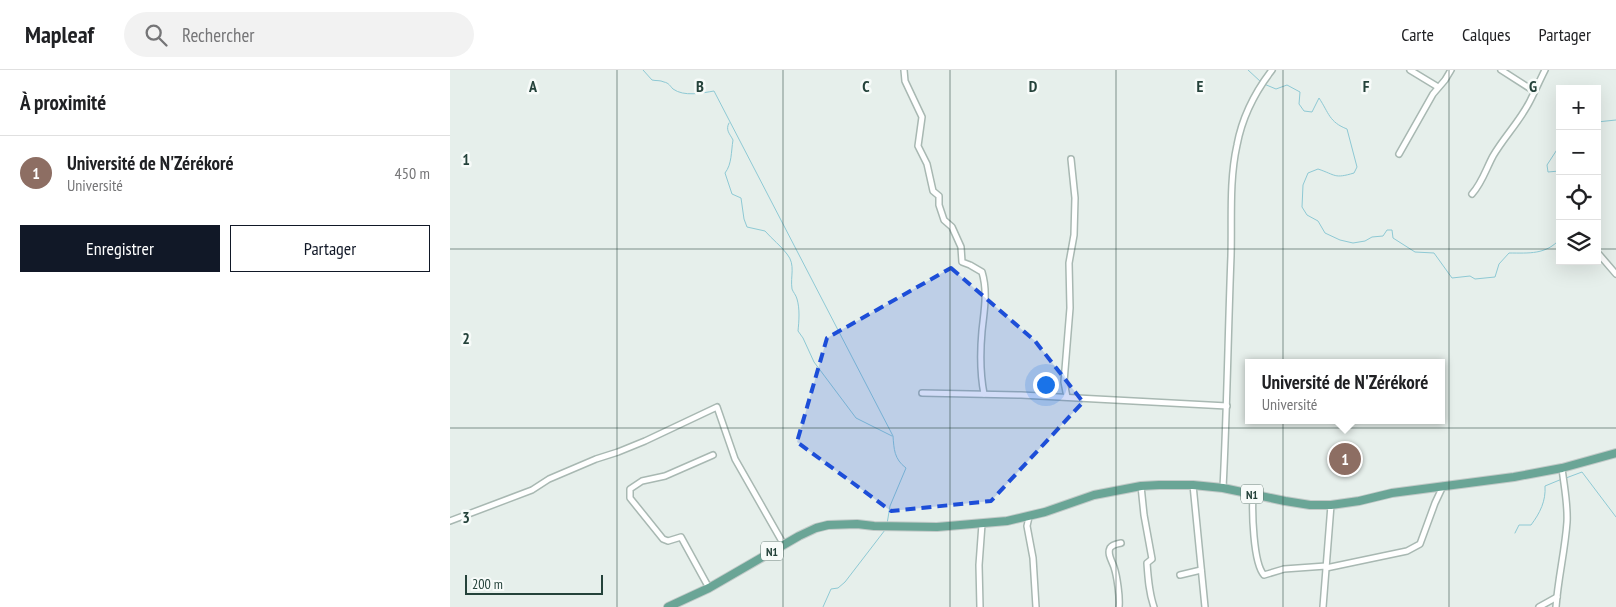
<!DOCTYPE html>
<html lang="fr">
<meta charset="utf-8">
<style>
:root{--surface:#fff;--page:#f2f2f2;--text:#202124;--muted:#757577;--line:#e0e0e0;--accent:#111827}
body{margin:0;font-family:"PT Sans Narrow",sans-serif;background:var(--page);color:var(--text)}
.controls{position:absolute;right:15px;top:15px;display:grid;overflow:hidden;border-radius:0px;box-shadow:0 5px 20px #0002}
.controls button{width:45px;height:45px;display:grid;place-items:center;padding:0;border:0;border-bottom:1px solid var(--line);background:var(--surface);color:var(--text);font:25px sans-serif}
.scale{position:absolute;left:15px;bottom:12px;width:138px;box-sizing:border-box;padding-left:5px;border:2px solid #24423a;border-top:0;font-size:14px;line-height:18px;white-space:nowrap;color:#24423a;-webkit-text-stroke:4px #f7fbf9;paint-order:stroke}
.you{position:absolute;left:595px;top:314px;width:18px;height:18px;margin:-12px;border:4px solid #fff;border-radius:50%;background:#1a73e8;box-shadow:0 0 0 8px #1a73e833}
.badge{display:grid;place-items:center;width:32px;height:32px;border-radius:50%;background:var(--accent);color:#fff;font-size:16px;font-weight:700}
.pin{position:absolute;translate:-50% -50%;border:2px solid #fff;box-shadow:0 1px 5px #0006}
.popup{position:absolute;left:795px;top:289px;width:200px;height:65px;box-sizing:border-box;display:grid;place-content:center;border-radius:0px;background:var(--surface);filter:drop-shadow(0 1px 4px #0005);font-size:16px;white-space:nowrap;color:var(--muted)}
.popup b{font-size:19px;color:var(--text)}
.popup::after{content:'';position:absolute;left:50%;top:100%;margin-left:-10px;border:10px solid transparent;border-top-color:var(--surface)}
.list{margin:0;padding:0;list-style:none}
h2{display:flex;justify-content:space-between;align-items:center;height:65px;margin:0;padding:0 20px;font-size:21px}
h2 small{font-size:16px;font-weight:400;color:var(--muted)}
.list li{display:grid;grid-template-columns:32px 1fr auto;gap:15px;align-items:center;box-sizing:border-box;height:75px;padding:0 20px;border-top:1px solid var(--line)}
.list b{display:block;font-size:19px;white-space:nowrap}
.list p{margin:0;font-size:16px;white-space:nowrap;color:var(--muted)}
.list em{font-size:16px;font-style:normal;color:var(--muted)}
.actions{display:flex;gap:10px;padding:15px 20px}
.actions a{flex:1;padding:11px 0;border:1px solid var(--accent);border-radius:0px;text-align:center;font-size:18px;color:var(--accent)}
.actions .main{background:var(--accent);color:#fff}
.icon{flex:none;width:28px;height:28px;fill:none;stroke:currentColor;stroke-width:2;stroke-linecap:round;stroke-linejoin:round}
.map{position:relative;flex:none;width:1166px;height:537px;overflow:hidden}
header{display:flex;align-items:center;gap:30px;box-sizing:border-box;height:70px;padding:0 25px;background:var(--surface);border-bottom:1px solid var(--line)}
header strong{font-size:24px}
nav{display:flex;gap:28px;margin-inline-start:auto;font-size:18px}
.search{width:350px;height:45px;background:var(--page);display:flex;align-items:center;gap:12px;box-sizing:border-box;padding:0 18px;border-radius:28px;color:var(--muted);font-size:19px}
main{display:flex}
aside{flex:1;background:var(--surface)}
.map>svg:first-child{display:block}
.lines{fill:none;stroke-linecap:round;stroke-linejoin:round}
.stream{stroke:#8ec9d4;stroke-width:1}
.street-casing{stroke:#a8b8b2;stroke-width:8}
.primary-casing{stroke:#c2cac8;stroke-width:10}
.street{stroke:#fff;stroke-width:5}
.primary{stroke:#6aa596;stroke-width:8}
.marked{fill:#1d4ed8;fill-opacity:0.2;stroke:#1d4ed8;stroke-width:4;stroke-dasharray:10 6;stroke-linejoin:round}
.grid{fill:none;stroke:#24423a;stroke-width:1;stroke-opacity:0.55}
.labels{text-anchor:middle;dominant-baseline:central;stroke-width:5;stroke-linejoin:round;paint-order:stroke}
.shield{fill:#f7fbf9;stroke:#637a73;stroke-width:1}
.shield-label{font-size:12px;font-weight:bold;fill:#24423a}
.grid-label{font-size:16px;text-anchor:middle;font-weight:bold;fill:#24423a;stroke:#f7fbf9;stroke-width:5;stroke-linejoin:round;paint-order:stroke}
</style>
<header>
<strong>Mapleaf</strong>
<div class="search"><svg class="icon" aria-label="search" viewBox="0 0 24 24"><circle cx="10" cy="10" r="6"/><path d="M15 15l6 6"/></svg>Rechercher</div>
<nav><a>Carte</a><a>Calques</a><a>Partager</a></nav>
</header>
<main>
<aside>
<h2>À proximité<small></small></h2>
<ul class="list">
<li><span class="badge" style="background:#8d6e63">1</span><div><b>Université de N'Zérékoré</b><p>Université</p></div><em>450 m</em></li>
</ul>
<div class="actions"><a class="main">Enregistrer</a><a>Partager</a></div>
</aside>
<div class="map">
<svg width="1166" height="537" viewBox="0 0 1166 537">
<rect width="100%" height="100%" fill="#e6efeb"/>
<g class="lines">
<g class="stream">
<path d="M193,0L202,10C206,11 210,10 214,12C219,13 220,16 223,19C234,27 252,23 264,21L443,366C444,379 444,389 456,398L440,436L437,454"/>
<polyline points="798,0 811,12"/>
<path d="M814,14L826,19L837,15L850,22L849,34L854,41L862,42L869,28C879,43 879,52 897,59L907,97L904,103C884,109 886,105 868,99L858,103L853,115L852,137L857,145L868,151L875,163L890,170L903,173L915,171L922,167L933,166L937,160H942L943,168L965,182L984,183L1002,208L1020,206L1025,209L1045,207L1049,194L1059,183C1079,183 1096,185 1110,169"/>
<polyline points="1147,52 1166,50"/>
<path d="M279,53C275,60 280,64 283,70C281,82 282,94 275,103L282,124L291,128L294,149L297,157L315,161C322,169 331,176 337,184C346,195 340,206 342,219C343,222 346,225 347,229C350,239 349,251 348,261L353,268L364,292L406,348L442,366"/>
<polyline points="1110,75 1097,95 1098,102 1109,101 1110,103"/>
<polyline points="1110,138 1110,149"/>
<polyline points="1116,408 1132,402 1166,447"/>
<path d="M1065,463L1069,455H1081C1090,443 1096,431 1095,416L1112,409"/>
<polyline points="373,537 381,519 388,518 395,512 435,460"/>
</g>
<g class="street-casing">
<g id="street">
<path d="M454,0L455,11L472,47L468,76L477,94L483,121L489,126V135L494,150L502,157L511,177L512,192L520,195L532,202C538,222 534,241 532,261C530,283 530,303 534,324"/>
<polyline points="960,0 988,17"/>
<polyline points="1051,0 1084,21"/>
<polyline points="949,84 983,24 995,10 1001,0"/>
<path d="M1022,124C1032,113 1036,99 1043,86C1054,67 1070,51 1080,31C1085,21 1090,10 1095,0"/>
<polyline points="1147,182 1166,204"/>
<polyline points="472,323 571,325 777,336"/>
<polyline points="617,327 614,312 620,238 619,193 624,165 625,128 621,89"/>
<polyline points="743,415 755,537"/>
<path d="M691,416L694,445L702,489L697,493C698,508 699,523 704,537"/>
<path d="M773,418C777,341 778,263 781,186C782,149 779,111 787,75C792,48 805,22 822,0"/>
<path d="M803,424C802,441 803,493 814,505L834,499L876,496"/>
<polyline points="579,447 577,456 583,488 586,537"/>
<polyline points="0,451 82,420 99,409 146,389 168,382 195,371 267,337 285,389 334,475"/>
<polyline points="876,498 957,481 970,474 985,433 993,416"/>
<polyline points="730,505 751,500"/>
<polyline points="259,518 231,467 218,471 213,469 180,428 180,419 192,411 215,406 263,385"/>
<polyline points="530,537 529,495 532,454"/>
<path d="M669,537C670,527 667,506 664,497C662,491 657,484 660,478C663,474 667,474 671,473"/>
<polyline points="873,537 881,435"/>
<polyline points="1089,537 1107,527"/>
<path d="M1106,537C1108,508 1115,481 1117,452C1118,434 1114,416 1112,398"/>
</g>
</g>
<g class="primary-casing">
<polyline id="primary" points="218,537 259,518 349,466 366,458 378,455 407,454 424,456 487,457 557,451 595,442 644,425 691,416 709,415 743,415 773,418 835,431 860,435 881,435 909,431 942,423 1064,407 1112,398 1166,383"/>
</g>
<use href="#street" class="street"/>
<use href="#primary" class="primary"/>
</g>
<path class="marked" d="M501,198L585,271L633,332L541,431L441,441L347,372L377,268Z"/>
<path class="grid" d="M167,0V537M333,0V537M500,0V537M666,0V537M833,0V537M999,0V537M0,179H1110M1147,179H1166M0,358H1166"/>
<g class="labels">
<g class="shield">
<rect x="791" y="414.5" width="22" height="19" rx="4"/>
<rect x="311" y="471.5" width="22" height="19" rx="4"/>
</g>
<g class="shield-label">
<text x="802" y="424">N1</text>
<text x="322" y="481">N1</text>
</g>
</g>
<g class="grid-label">
<text x="83" y="22">A</text>
<text x="250" y="22">B</text>
<text x="416" y="22">C</text>
<text x="583" y="22">D</text>
<text x="750" y="22">E</text>
<text x="916" y="22">F</text>
<text x="1083" y="22">G</text>
<text x="16" y="95">1</text>
<text x="16" y="274">2</text>
<text x="16" y="453">3</text>
</g>
</svg>
<div class="controls">
<button>+</button>
<button>−</button>
<button><svg class="icon" aria-label="locate" viewBox="0 0 24 24"><circle cx="12" cy="12" r="6"/><path d="M12 2v4M12 18v4M2 12h4M18 12h4"/></svg></button>
<button><svg class="icon" aria-label="layers" viewBox="0 0 24 24"><path d="M12 4l9 5-9 5-9-5zM3 14l9 5 9-5"/></svg></button>
</div>
<div class="scale">200 m</div>
<div class="you"></div>
<div class="pin badge" style="left:895px;top:389px;background:#8d6e63">1</div>
<div class="popup"><b>Université de N'Zérékoré</b>Université</div>
</div>
</main>
